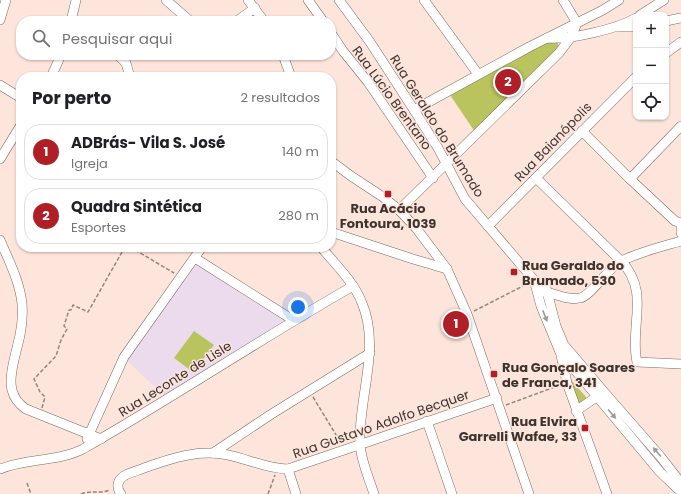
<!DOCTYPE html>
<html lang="pt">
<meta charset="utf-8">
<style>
:root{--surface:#fff;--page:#f2f2f2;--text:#202124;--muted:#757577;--line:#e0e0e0;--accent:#b01f27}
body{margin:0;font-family:Poppins,sans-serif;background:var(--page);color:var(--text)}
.controls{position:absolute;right:12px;top:12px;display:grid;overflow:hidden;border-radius:8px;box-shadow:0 1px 3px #0004}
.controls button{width:36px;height:36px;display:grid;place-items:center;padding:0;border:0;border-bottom:1px solid var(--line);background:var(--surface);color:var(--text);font:20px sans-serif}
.you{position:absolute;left:298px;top:307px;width:14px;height:14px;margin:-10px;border:3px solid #fff;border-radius:50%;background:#1a73e8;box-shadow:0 0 0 6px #1a73e833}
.badge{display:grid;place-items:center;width:26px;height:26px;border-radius:50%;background:var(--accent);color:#fff;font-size:13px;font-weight:700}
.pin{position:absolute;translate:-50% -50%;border:2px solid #fff;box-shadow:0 1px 4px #0006}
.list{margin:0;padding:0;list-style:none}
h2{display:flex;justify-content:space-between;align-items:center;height:52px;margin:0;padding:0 16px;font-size:17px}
h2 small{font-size:13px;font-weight:400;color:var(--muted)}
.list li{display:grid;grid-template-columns:26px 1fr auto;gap:12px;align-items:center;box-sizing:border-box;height:56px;margin:0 8px 8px;padding:0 8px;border:1px solid var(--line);border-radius:16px}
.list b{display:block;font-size:15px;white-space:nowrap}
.list p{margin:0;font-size:13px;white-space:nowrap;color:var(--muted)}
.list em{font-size:13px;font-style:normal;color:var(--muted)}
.icon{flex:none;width:22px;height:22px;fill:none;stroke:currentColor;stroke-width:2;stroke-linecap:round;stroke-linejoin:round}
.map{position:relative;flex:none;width:681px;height:494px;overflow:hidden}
.search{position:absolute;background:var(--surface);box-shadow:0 1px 3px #0004;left:16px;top:16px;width:320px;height:44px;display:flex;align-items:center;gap:10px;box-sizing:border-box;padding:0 14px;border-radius:16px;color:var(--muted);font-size:15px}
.panel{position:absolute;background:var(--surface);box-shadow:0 1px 3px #0004;left:16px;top:72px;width:320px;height:180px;border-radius:16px}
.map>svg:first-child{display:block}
.education{fill:#ebdbed}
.green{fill:#bac45e}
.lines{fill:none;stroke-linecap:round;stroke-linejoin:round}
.minor-casing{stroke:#7e6a60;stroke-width:10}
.path{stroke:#95857e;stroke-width:1.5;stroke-dasharray:4 2;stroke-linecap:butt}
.minor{stroke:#fff;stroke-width:9}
.oneway{fill:#9e9a98}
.poi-dot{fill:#b01f27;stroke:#fde5db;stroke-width:1.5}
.labels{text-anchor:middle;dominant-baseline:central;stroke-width:3;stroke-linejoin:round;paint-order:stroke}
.street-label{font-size:13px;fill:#3d3430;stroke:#fde5db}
.poi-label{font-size:13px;font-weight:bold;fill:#3d3430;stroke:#fde5db;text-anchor:start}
</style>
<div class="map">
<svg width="681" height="494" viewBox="0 0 681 494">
<rect width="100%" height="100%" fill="#fde5db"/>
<polygon class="education" points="195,261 287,321 167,398 126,360"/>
<g class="green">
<polygon points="545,40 557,41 559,47 475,132 448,92"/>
<polygon points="194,331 214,345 193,372 174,358"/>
<polygon points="570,381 572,381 586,397 586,399 579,404"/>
</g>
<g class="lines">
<g class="minor-casing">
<g id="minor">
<polyline points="166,0 190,21"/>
<polyline points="248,0 264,21"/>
<polyline points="308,0 323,21"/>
<polyline points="339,0 370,42 414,110 438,148 465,199 534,280 541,283 546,288 556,326 564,345 604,392 660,456 681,483"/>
<polyline points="424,0 478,74"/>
<polyline points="640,15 664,0"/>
<polyline points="0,20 6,0"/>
<polyline points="71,21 76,0"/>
<polyline points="237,21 255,8"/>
<polyline points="666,21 681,18"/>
<polyline points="620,27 636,27"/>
<polyline points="331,33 343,51 368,82 433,178"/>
<path d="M547,38C570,40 617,29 636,18"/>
<polyline points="666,53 681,42"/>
<polyline points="118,55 126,63 130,77"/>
<polyline points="283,55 291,77"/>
<polyline points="51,77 61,55"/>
<polyline points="0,85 21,98"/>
<polyline points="414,110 529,47 603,10 619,0"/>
<polyline points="582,131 630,179 675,221 681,223 681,233"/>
<polyline points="0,159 21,125"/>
<polyline points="331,161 351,176 383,197 399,210 416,228 447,269 467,314 529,494"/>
<path d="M536,178L621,261C651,292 629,327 637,362L681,364"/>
<polyline points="630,179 681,126"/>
<polyline points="399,210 559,53 571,37 577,23 563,0"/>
<polyline points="488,226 636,77"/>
<polyline points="331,232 413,259 447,269"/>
<path d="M0,240C9,261 20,282 22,304C23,315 22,325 20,335C17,350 8,376 12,390C14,398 20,405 26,409L101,439"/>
<path d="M321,247C335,264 354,282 362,303C381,348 358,398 360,444C361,461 369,478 374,494"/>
<polyline points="195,258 293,320"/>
<polyline points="534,280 541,306 560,352 660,472 681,492"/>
<path d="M544,292C555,293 568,301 580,298C591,296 606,270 620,262C635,253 664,246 681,241"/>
<polyline points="561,355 567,383 607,494"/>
<polyline points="576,411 602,393"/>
<polyline points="427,421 452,494"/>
<polyline points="87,439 124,357 202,247"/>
<polyline points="213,453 270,415 370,353"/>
<path d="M0,469C27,458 57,462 83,449C174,397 262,338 353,286"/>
<polyline points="288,469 296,494"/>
<path d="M121,494C116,488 117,480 124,476C130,472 138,471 144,468C172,458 199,449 228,455C248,459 268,469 288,469L497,398"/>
</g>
</g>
<g class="path">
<polyline points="130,247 174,273"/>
<polyline points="474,311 527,284"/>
<polyline points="313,397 341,443"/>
<polyline points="506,405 560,385"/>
<polyline points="42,408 45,397 40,392 34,379 56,356 61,340 67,329 64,326 69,310 71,310 73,305 88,312 122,252 123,247"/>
<polyline points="27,483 31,494"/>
<path d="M81,494C92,490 100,494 110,490"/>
<polyline points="268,494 275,475"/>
</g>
<use href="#minor" class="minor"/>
</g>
<defs><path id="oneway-solid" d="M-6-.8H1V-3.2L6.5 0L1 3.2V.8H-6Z"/></defs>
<g class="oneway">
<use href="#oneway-solid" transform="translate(545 316) rotate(69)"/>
<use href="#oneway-solid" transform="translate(612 414) rotate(50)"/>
<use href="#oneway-solid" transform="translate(657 452) rotate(-131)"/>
</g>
<g class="poi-dot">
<rect x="384" y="190" width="8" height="8" rx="2"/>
<rect x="510" y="268" width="8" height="8" rx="2"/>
<rect x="490" y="370" width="8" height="8" rx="2"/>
<rect x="581" y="424" width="8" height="8" rx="2"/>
</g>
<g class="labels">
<g class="street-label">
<text transform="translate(392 98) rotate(54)">Rua Lúcio Brentano</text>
<text transform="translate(437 126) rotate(58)">Rua Geraldo do Brumado</text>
<text transform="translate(553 142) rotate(-46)">Rua Baianópolis</text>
<text transform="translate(175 379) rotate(-32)">Rua Leconte de Lisle</text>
<text transform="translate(381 424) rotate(-19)">Rua Gustavo Adolfo Becquer</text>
</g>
<g class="poi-label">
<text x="388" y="208" text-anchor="middle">Rua Acácio<tspan x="388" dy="15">Fontoura, 1039</tspan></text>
<text x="522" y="265">Rua Geraldo do<tspan x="522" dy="15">Brumado, 530</tspan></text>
<text x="502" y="367">Rua Gonçalo Soares<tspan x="502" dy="15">de Franca, 341</tspan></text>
<text x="577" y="421" text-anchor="end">Rua Elvira<tspan x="577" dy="15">Garrelli Wafae, 33</tspan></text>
</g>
</g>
</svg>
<div class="controls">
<button>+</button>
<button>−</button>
<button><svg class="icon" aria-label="locate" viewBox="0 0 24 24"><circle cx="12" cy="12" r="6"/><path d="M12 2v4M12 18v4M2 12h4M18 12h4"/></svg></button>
</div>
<div class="you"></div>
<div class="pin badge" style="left:456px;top:324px">1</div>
<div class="pin badge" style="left:508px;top:82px">2</div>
<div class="search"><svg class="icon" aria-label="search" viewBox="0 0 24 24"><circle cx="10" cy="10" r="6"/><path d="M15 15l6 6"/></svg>Pesquisar aqui</div>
<section class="panel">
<h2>Por perto<small>2 resultados</small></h2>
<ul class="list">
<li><span class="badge">1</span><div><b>ADBrás- Vila S. José</b><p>Igreja</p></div><em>140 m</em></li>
<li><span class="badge">2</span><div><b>Quadra Sintética</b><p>Esportes</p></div><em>280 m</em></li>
</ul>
</section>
</div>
